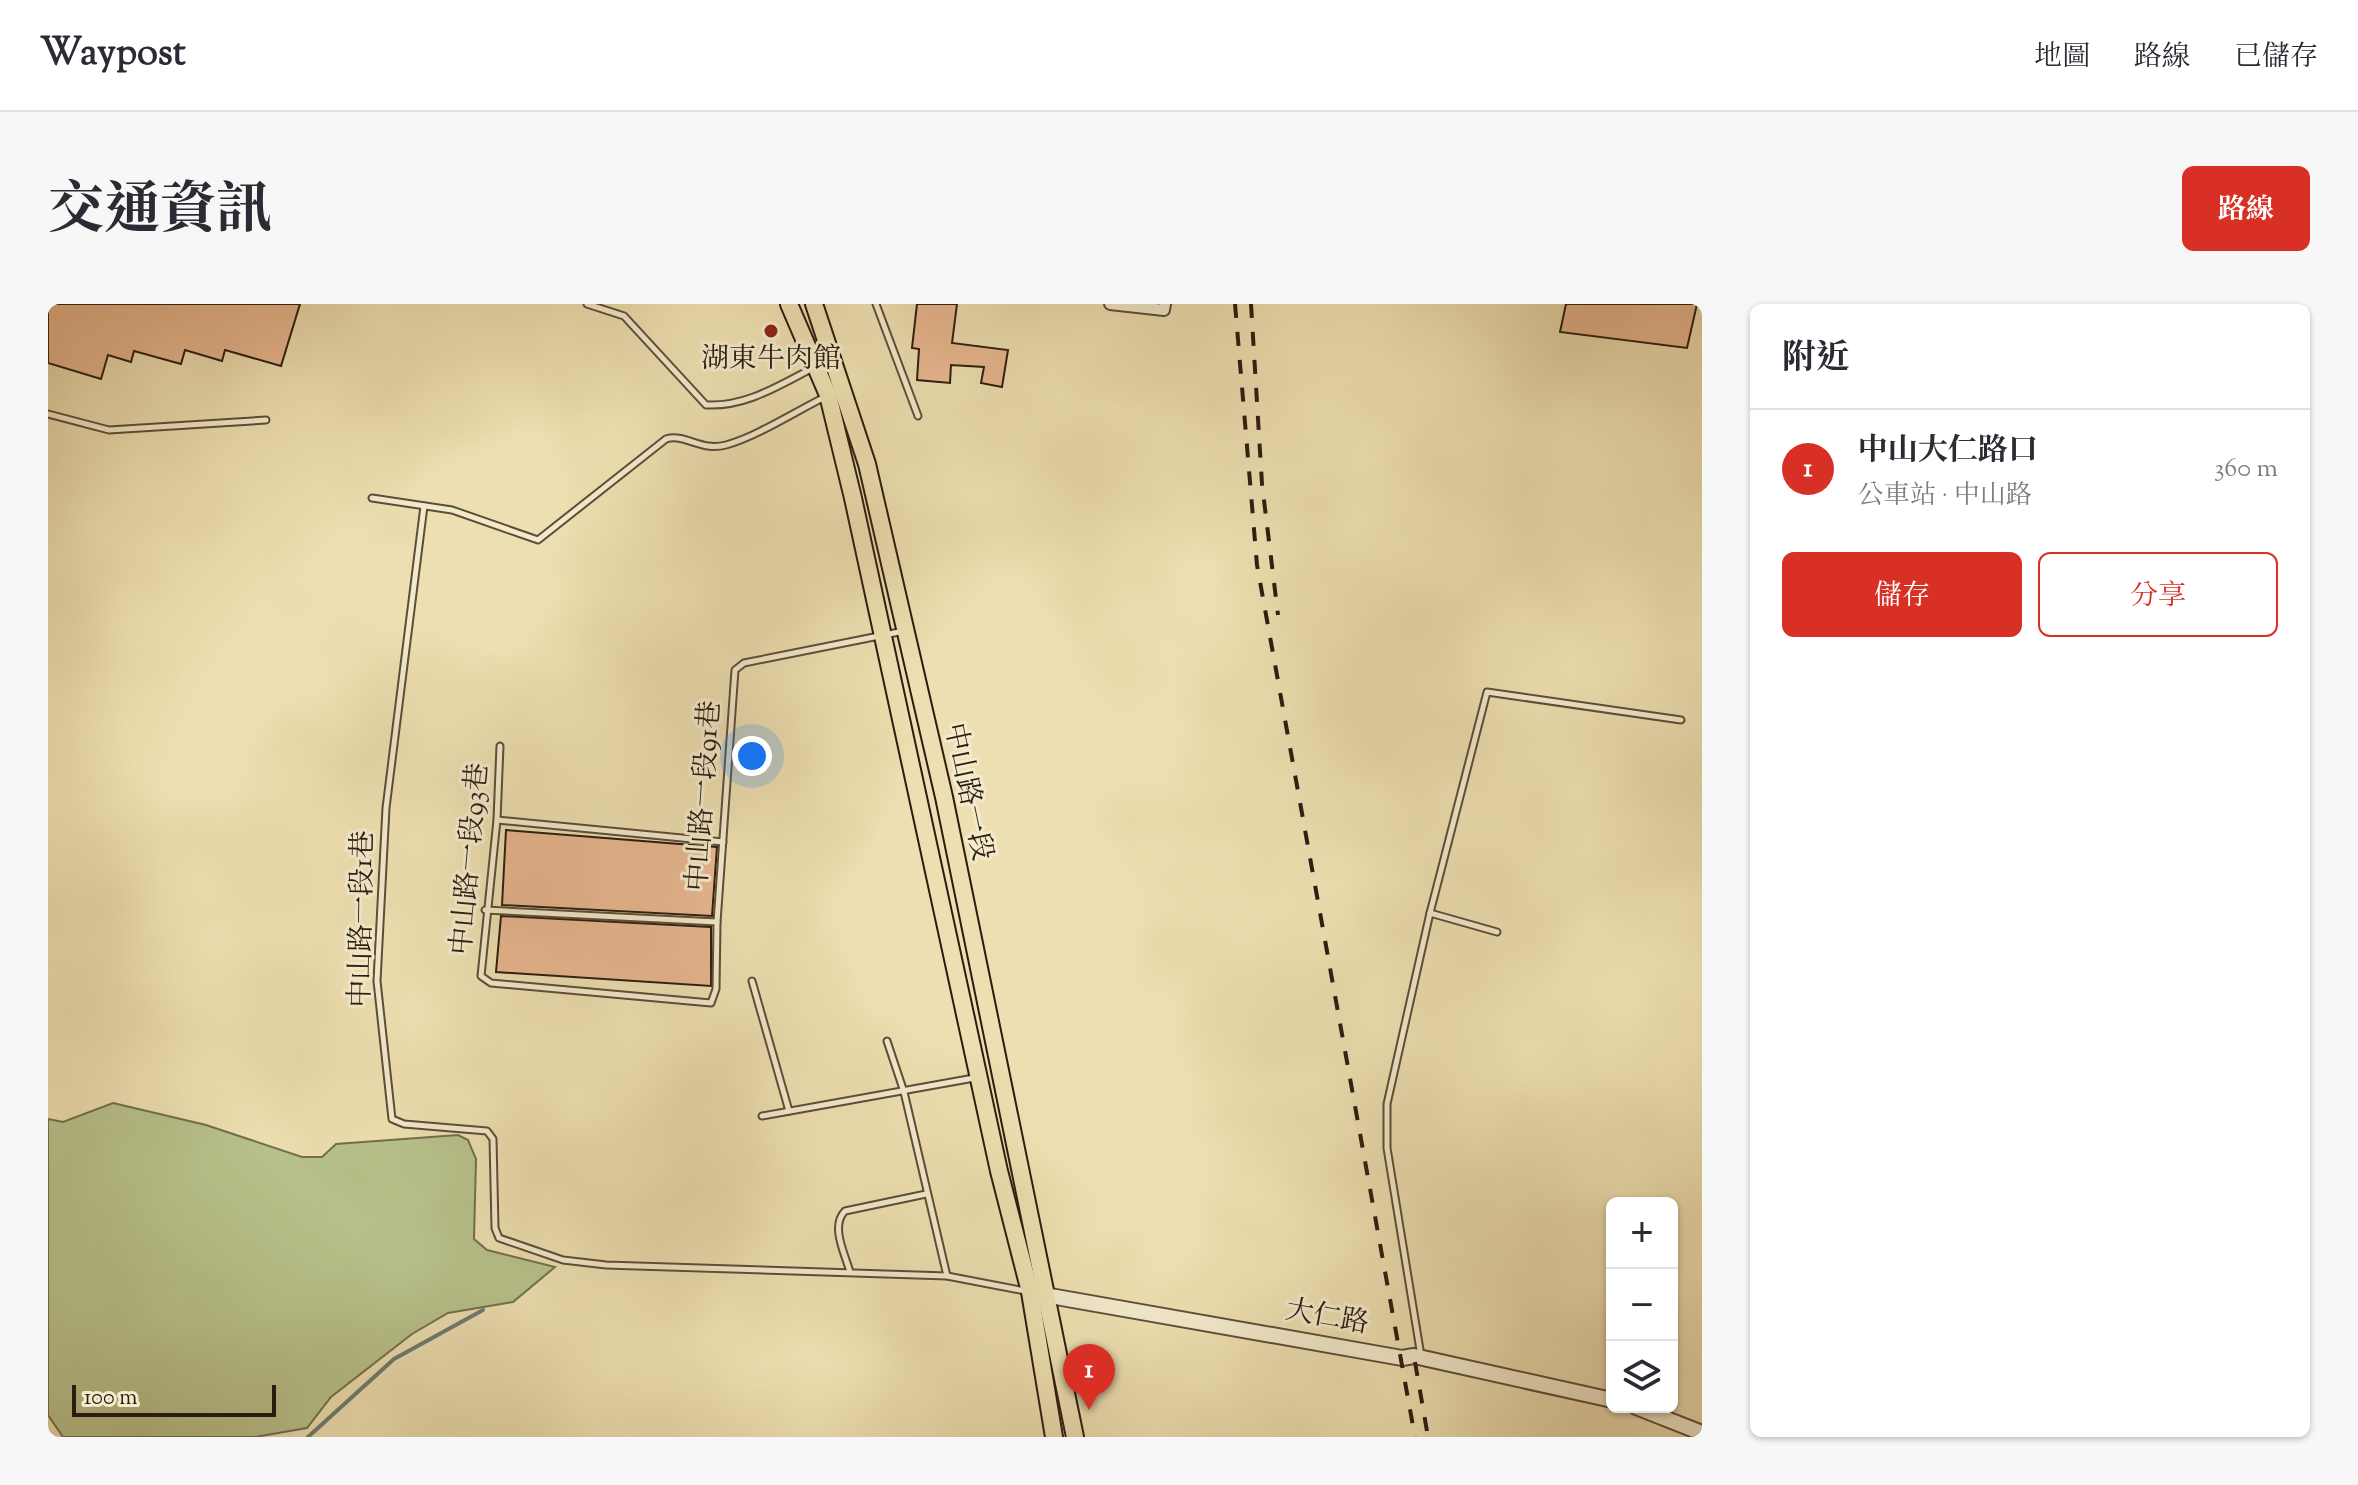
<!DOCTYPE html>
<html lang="zh-TW">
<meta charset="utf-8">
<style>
:root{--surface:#fff;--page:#f7f7f7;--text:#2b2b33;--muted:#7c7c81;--line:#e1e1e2;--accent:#d93025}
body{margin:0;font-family:"Sorts Mill Goudy","Noto Serif TC",serif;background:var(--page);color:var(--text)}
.controls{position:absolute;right:24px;bottom:24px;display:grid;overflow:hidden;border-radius:12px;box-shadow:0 2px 6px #0004}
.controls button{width:72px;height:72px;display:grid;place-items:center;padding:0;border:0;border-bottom:2px solid var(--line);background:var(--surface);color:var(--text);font:40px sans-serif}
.scale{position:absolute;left:24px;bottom:20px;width:204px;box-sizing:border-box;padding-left:8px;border:4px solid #2b1c10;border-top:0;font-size:22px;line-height:28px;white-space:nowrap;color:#2b1c10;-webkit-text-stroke:6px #f3eacc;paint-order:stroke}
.you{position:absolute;left:704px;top:452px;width:28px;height:28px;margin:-20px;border:6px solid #fff;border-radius:50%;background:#1a73e8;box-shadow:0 0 0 12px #1a73e833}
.badge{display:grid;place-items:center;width:52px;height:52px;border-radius:50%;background:var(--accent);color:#fff;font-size:26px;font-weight:700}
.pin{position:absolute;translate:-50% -66px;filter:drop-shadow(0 2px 4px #0008)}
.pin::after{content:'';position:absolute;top:42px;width:28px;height:24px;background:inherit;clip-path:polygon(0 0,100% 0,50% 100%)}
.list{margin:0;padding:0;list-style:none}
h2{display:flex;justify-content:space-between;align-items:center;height:104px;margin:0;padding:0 32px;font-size:34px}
h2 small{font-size:26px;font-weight:400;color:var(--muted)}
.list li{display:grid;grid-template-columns:52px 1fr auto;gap:24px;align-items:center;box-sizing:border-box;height:120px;padding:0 32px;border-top:2px solid var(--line)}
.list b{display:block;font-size:30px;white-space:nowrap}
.list p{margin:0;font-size:26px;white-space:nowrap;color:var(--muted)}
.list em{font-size:26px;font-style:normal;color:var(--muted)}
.actions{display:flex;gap:16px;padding:24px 32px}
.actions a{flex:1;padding:18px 0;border:2px solid var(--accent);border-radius:12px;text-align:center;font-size:28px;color:var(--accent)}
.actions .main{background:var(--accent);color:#fff}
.icon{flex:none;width:44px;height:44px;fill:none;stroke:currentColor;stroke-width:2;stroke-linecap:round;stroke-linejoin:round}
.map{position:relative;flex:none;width:1654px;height:1133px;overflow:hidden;border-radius:12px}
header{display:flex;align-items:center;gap:48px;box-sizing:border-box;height:112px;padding:0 40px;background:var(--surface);border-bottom:2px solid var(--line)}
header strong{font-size:38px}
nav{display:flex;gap:44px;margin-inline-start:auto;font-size:28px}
.intro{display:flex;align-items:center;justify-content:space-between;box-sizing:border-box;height:192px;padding:0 48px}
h1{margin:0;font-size:56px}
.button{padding:20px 36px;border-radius:12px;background:var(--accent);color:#fff;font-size:28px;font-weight:700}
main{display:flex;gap:48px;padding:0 48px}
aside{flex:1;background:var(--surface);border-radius:12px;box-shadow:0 2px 6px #0004}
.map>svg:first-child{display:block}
.green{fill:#b8c28c;stroke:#726f4e;stroke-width:2}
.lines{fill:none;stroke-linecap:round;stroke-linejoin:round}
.stream{stroke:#6e7c71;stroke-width:4}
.building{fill:#e8b790;stroke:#2b1c10;stroke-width:2}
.service-casing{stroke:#5c4d38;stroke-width:9}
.minor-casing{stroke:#5c4d38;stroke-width:14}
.tertiary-casing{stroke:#5c4d38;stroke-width:18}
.primary-casing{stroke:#2b1c10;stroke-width:20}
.service{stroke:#f3eacc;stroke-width:5}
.minor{stroke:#f3eacc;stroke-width:10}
.tertiary{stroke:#f3eacc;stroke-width:14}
.primary{stroke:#eddfb1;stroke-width:16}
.rail{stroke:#2b1c10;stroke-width:4;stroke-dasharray:14 14;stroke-linecap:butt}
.poi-dot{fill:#8f2418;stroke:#f3eacc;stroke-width:3}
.labels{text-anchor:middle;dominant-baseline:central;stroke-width:6;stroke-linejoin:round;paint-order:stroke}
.poi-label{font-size:28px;fill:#2b1c10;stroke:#f3eacc}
.street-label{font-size:28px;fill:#2b1c10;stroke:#f3eacc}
</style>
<header>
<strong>Waypost</strong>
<nav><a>地圖</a><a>路線</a><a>已儲存</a></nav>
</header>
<div class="intro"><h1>交通資訊</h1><a class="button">路線</a></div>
<main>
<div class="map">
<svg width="1654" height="1133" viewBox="0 0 1654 1133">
<rect width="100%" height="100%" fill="#eddfb1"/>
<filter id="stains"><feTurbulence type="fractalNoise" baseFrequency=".0025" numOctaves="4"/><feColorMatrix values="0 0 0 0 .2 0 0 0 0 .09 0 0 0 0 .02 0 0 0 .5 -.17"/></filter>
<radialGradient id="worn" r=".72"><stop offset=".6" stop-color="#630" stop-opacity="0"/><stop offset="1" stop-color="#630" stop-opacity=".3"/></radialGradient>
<polygon class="green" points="65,799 158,821 254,853 274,853 288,840 410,831 420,836 428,855 426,935 439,946 507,963 465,998 400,1009 364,1030 283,1093 259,1124 207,1133 15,1133 0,1111 0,815 15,818"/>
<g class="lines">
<polyline class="stream" points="260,1133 346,1055 435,1006"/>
</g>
<g class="building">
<polygon points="0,0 252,0 233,62 177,46 174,57 137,46 133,60 86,47 83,58 60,51 53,75 0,59"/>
<polygon points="869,0 909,0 904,39 960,46 954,83 933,79 936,63 903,61 902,79 869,76 871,45 864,44"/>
<polygon points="1518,0 1649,0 1639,44 1512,28"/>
<polygon points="458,526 669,543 664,612 454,601"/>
<polygon points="453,612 663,623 663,682 448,668"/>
</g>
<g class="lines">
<g class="service-casing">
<g id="service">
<path d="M539,0L576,12L658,101C699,103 731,81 767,63"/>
<polyline points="828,0 870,112"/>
<polyline points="0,110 61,126 218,116"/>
<path d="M324,194L404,206L490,236L618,135C637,129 653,148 678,141C710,132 748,107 779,92"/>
<polyline points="376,202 338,504 329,677 344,815 356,820 439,827 445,835 447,924 451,934 515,956 558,961 899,972 977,987"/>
<polyline points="452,442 449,516 433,672 443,679 663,699 668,685 669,618 687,366 696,359 856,327"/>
<polyline points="449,516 675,538"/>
<polyline points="437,606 669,618"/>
<polyline points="1382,609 1449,628"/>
<polyline points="704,677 741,807"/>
<polyline points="839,737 856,788 899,972"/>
<polyline points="714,812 926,774"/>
<path d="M802,968C797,950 782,922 797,907L878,890"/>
<polyline points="1373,1052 1339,844 1339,800 1382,609 1439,388 1633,416"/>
</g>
</g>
<g class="minor-casing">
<polyline id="minor" points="1062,0 1116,6 1117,0"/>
</g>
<g class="tertiary-casing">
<g id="tertiary">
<polyline points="991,990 1354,1054 1366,1052 1564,1096"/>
<polyline points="1588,1103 1654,1129"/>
</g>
</g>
<g class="primary-casing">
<g id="primary">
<polyline points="741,0 780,91 805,194 951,867 982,988 1006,1133"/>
<polyline points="766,0 819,160 896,493 1027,1133"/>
</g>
</g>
<use href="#service" class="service"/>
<use href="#minor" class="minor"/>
<use href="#tertiary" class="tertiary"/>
<use href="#primary" class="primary"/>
<g class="rail">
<polyline points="1187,0 1209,261 1367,1133"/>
<polyline points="1203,0 1214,180 1230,311"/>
<polyline points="1367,1058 1380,1133"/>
</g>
</g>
<circle class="poi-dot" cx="723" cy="27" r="8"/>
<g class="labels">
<g class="poi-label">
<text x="723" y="56">湖東牛肉館</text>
</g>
<g class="street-label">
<text transform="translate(919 488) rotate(78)">中山路一段</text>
<text transform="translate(657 492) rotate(-86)">中山路一段91巷</text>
<text transform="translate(423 555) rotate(-85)">中山路一段93巷</text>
<text transform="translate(315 615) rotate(-89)">中山路一段1巷</text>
<text transform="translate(1279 1014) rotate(10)">大仁路</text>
</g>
</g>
<rect width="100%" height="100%" filter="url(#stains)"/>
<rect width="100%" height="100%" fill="url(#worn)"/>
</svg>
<div class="controls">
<button>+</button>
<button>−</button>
<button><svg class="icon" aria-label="layers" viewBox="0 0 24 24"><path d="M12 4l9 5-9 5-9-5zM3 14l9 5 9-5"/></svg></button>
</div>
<div class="scale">100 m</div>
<div class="you"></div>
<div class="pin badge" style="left:1041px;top:1106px">1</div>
</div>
<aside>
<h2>附近<small></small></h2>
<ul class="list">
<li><span class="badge">1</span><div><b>中山大仁路口</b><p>公車站 · 中山路</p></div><em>360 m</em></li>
</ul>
<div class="actions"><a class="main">儲存</a><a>分享</a></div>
</aside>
</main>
